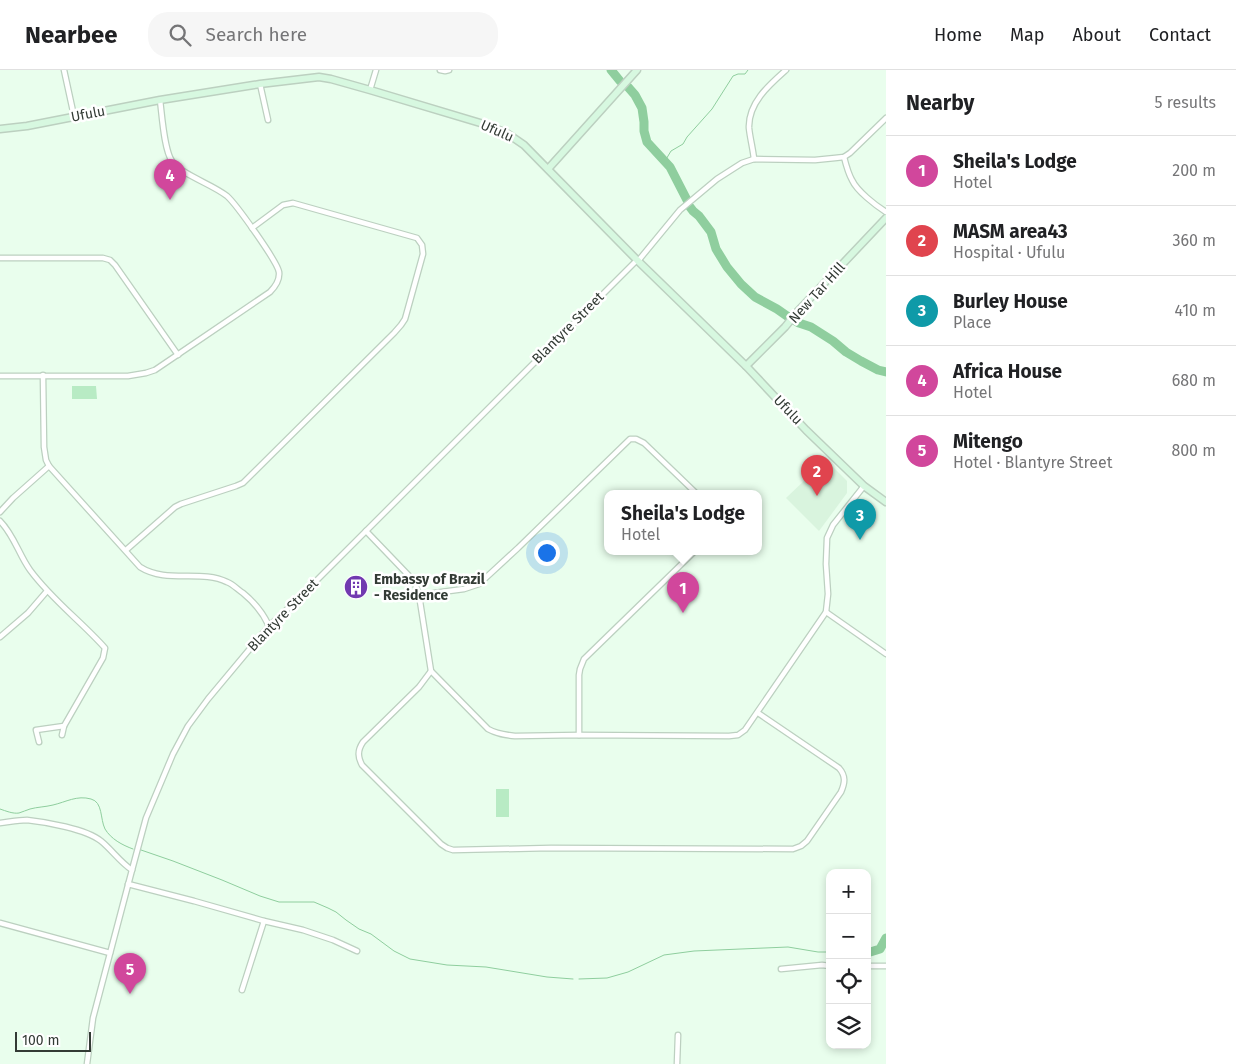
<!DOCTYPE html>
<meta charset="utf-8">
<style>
:root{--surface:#fff;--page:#f6f6f6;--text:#202124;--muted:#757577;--line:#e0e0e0;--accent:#7139b0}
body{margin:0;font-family:"Fira Sans",sans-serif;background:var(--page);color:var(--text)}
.controls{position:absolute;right:15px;bottom:15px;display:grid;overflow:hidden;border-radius:10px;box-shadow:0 2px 8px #0003}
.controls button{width:45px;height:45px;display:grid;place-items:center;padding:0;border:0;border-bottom:1px solid var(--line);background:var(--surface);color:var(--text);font:25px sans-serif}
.scale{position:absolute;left:15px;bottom:12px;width:76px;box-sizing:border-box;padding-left:5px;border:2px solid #333b35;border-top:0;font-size:14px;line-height:18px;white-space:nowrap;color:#333b35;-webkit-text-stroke:4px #fff;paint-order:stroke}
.you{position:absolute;left:546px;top:482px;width:18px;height:18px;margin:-12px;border:4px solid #fff;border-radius:50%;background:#1a73e8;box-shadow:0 0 0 8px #1a73e833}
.badge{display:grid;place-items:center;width:32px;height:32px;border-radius:50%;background:var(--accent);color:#fff;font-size:16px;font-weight:700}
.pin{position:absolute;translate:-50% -41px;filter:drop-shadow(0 1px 2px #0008)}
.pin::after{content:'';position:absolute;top:26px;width:18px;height:15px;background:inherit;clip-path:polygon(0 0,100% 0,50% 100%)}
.popup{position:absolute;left:604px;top:420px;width:158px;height:65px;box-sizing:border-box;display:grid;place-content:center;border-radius:10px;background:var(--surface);filter:drop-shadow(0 1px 4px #0005);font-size:16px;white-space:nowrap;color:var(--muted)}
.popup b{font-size:19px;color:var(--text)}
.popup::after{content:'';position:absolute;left:50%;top:100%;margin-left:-10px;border:10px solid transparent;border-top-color:var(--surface)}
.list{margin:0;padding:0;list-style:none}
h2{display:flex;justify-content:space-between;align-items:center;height:65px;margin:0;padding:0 20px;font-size:21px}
h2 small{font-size:16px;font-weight:400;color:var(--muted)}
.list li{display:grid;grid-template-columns:32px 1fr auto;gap:15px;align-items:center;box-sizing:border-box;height:70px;padding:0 20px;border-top:1px solid var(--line)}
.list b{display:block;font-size:19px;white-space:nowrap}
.list p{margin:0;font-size:16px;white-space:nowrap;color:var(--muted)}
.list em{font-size:16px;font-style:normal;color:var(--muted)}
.icon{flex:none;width:28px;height:28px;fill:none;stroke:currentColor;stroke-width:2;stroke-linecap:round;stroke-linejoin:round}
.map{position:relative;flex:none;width:886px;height:994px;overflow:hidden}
header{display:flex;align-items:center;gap:30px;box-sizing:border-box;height:70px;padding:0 25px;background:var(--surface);border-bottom:1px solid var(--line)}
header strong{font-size:24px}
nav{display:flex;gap:28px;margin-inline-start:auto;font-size:18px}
.search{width:350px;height:45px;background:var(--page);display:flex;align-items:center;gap:12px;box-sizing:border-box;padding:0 18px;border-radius:20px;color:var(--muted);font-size:19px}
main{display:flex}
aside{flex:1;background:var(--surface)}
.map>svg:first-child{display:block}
.built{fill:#d9f4de}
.green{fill:#b8ebc4}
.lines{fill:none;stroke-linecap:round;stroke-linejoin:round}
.stream{stroke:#8fce9e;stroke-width:1}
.river{stroke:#8fce9e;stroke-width:9}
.street-casing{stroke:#bcd0c0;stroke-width:7}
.secondary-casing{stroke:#bcd0c0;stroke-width:9}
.street{stroke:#fff;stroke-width:4.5}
.secondary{stroke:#d7f8e0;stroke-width:6}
.labels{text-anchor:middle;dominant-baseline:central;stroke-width:5;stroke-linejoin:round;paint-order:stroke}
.street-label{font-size:14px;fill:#333b35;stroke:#fff}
.poi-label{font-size:14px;font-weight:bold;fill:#333b35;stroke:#fff;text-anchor:start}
</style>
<header>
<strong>Nearbee</strong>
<div class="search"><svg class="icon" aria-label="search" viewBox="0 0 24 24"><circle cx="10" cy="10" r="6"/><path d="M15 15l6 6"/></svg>Search here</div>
<nav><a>Home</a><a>Map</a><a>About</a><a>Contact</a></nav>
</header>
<main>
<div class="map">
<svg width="886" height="994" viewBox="0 0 886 994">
<rect width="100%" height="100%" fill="#e9feed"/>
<polygon class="built" points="826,390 847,411 847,423 819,461 786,428"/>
<g class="green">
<polygon points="72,316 96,316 97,329 72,329"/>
<rect x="496" y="719" width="13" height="28"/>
</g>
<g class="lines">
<g class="stream">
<polyline points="665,91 671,81 683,74 687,67 712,39 733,6 738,4 745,4 748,0"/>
<path d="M0,739C6,741 13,744 19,743C23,742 26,740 30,739C37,737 45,737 53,735C66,732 77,725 91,729C103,732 100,749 105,759C111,769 122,775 133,779"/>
<polyline points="141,780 173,791 222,810 260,826 279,832 314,832 328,838 336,842 346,850 359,859 371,864 394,881 410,889 447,895 486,897 547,907 573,909"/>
<polyline points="579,909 607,908 628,902 664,885 694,881 788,877 818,882 830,882"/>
</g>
<g class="river">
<polyline points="611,0 620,11"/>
<polyline points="628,17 635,25 642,38 644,52 644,61 647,72 670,97 688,132"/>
<polyline points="690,137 693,141 699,146 711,162 716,179 727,197 741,214 755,227 777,239 787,246 799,253 811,257 833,271 846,282 861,291 878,300 886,302"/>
<polyline points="867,883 880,879 886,868"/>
</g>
<g class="street-casing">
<g id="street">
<polyline points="64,0 74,46"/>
<polyline points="440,0 445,1 449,0"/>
<polyline points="260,14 268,50"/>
<polyline points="370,20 376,0"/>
<path d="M844,87C846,95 848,103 852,110C857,121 875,135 886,142"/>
<path d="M754,89C753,79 750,68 749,58C748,33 769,15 786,0"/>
<polyline points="0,188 103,188 110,190 115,195 178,285"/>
<polyline points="638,191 680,140 717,109 742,93 754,89 815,90 835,88 844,87 850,83 886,48"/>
<path d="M43,305L44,377L46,390L49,396L140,497C167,514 201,499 227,512C233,514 238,520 243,523C254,532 263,543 269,556"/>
<path d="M0,306H128L146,303L155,300L270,222C276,216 280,210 279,202C277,191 236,134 227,126C212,114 182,105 172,91C164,80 162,45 160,30"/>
<polyline points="0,442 13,428 49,396"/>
<path d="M0,451C14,465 19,485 30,500C52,530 81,551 105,578L103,588L64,656L62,665"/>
<path d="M366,461L414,511L419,525L431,601L488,659C497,664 505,665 515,666L579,665L729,666L738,665L745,660L826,542L828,524L826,494L827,468L833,455L864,416"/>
<polyline points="126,480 175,437 181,434 236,416 243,413 394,263 401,255 405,249 423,184 422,175 417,168 293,133 283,135 252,158"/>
<polyline points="419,525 464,519 479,514 518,478 630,369 636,369 644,373 697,424"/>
<polyline points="826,542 886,584"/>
<polyline points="0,567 28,543 47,521"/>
<path d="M431,601L419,617L363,672C357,681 358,687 362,695L441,774L447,778L453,780L551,778L793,779L801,776L807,771L841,722C845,713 846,706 839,698L758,643"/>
<polyline points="579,665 579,605 580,599 584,589 694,482"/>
<polyline points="39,672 36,660 64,656"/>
<path d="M0,753C9,752 18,750 27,750C46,752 86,759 101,771C112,780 120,792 132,800"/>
<polyline points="128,814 194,831 264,851 303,860 333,870 357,881"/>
<polyline points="0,853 110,883"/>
<polyline points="867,896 886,896"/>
<polyline points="781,899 822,895 830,896"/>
<polyline points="242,920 264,851"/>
<polyline points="87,994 93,948 132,800 146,748 173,684 188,656 208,629 269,556 298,529 637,190"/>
<polyline points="677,994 678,965"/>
</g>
</g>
<g class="secondary-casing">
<g id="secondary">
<polyline points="0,59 27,56 160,30 260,14 319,7 331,9 370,20 487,55 508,64 524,75 637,190 746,296 806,360 864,416 886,432"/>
<polyline points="548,99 637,0"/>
<polyline points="746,296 785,257 798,241 886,148"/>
</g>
</g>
<use href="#street" class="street"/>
<use href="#secondary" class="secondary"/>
</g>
<defs>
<g id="building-disc" transform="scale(1.25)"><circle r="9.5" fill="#7139b0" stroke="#fff"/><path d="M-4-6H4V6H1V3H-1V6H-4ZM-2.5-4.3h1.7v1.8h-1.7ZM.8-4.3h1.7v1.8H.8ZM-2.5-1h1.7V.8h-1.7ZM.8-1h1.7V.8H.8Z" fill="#fff"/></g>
</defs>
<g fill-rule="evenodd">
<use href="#building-disc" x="356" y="517"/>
</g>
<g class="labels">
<g class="street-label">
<text transform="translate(88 44) rotate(-11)">Ufulu</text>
<text transform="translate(497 61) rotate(24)">Ufulu</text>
<text transform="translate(817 223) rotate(-48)">New Tar Hill</text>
<text transform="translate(568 258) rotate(-45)">Blantyre Street</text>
<text transform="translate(788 340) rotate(46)">Ufulu</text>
<text transform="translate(283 545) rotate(-46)">Blantyre Street</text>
</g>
<g class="poi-label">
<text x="374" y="509">Embassy of Brazil<tspan x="374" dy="16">- Residence</tspan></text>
</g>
</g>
</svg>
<div class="controls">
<button>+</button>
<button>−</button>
<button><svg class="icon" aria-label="locate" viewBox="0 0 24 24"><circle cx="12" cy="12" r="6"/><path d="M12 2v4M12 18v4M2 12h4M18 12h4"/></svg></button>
<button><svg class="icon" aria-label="layers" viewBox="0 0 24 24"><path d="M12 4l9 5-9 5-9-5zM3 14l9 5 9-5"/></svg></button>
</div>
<div class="scale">100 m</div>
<div class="you"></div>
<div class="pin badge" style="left:683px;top:543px;background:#d1479c">1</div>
<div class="popup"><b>Sheila's Lodge</b>Hotel</div>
<div class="pin badge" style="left:817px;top:426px;background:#e0444e">2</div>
<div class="pin badge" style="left:860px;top:470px;background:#0f9aa8">3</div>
<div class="pin badge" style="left:170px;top:130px;background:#d1479c">4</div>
<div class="pin badge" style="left:130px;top:924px;background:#d1479c">5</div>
</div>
<aside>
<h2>Nearby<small>5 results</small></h2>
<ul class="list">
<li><span class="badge" style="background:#d1479c">1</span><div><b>Sheila's Lodge</b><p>Hotel</p></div><em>200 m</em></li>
<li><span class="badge" style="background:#e0444e">2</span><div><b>MASM area43</b><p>Hospital · Ufulu</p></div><em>360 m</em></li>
<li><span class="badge" style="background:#0f9aa8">3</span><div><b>Burley House</b><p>Place</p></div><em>410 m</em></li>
<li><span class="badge" style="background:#d1479c">4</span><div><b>Africa House</b><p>Hotel</p></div><em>680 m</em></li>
<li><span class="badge" style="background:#d1479c">5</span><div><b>Mitengo</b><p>Hotel · Blantyre Street</p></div><em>800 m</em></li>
</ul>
</aside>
</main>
